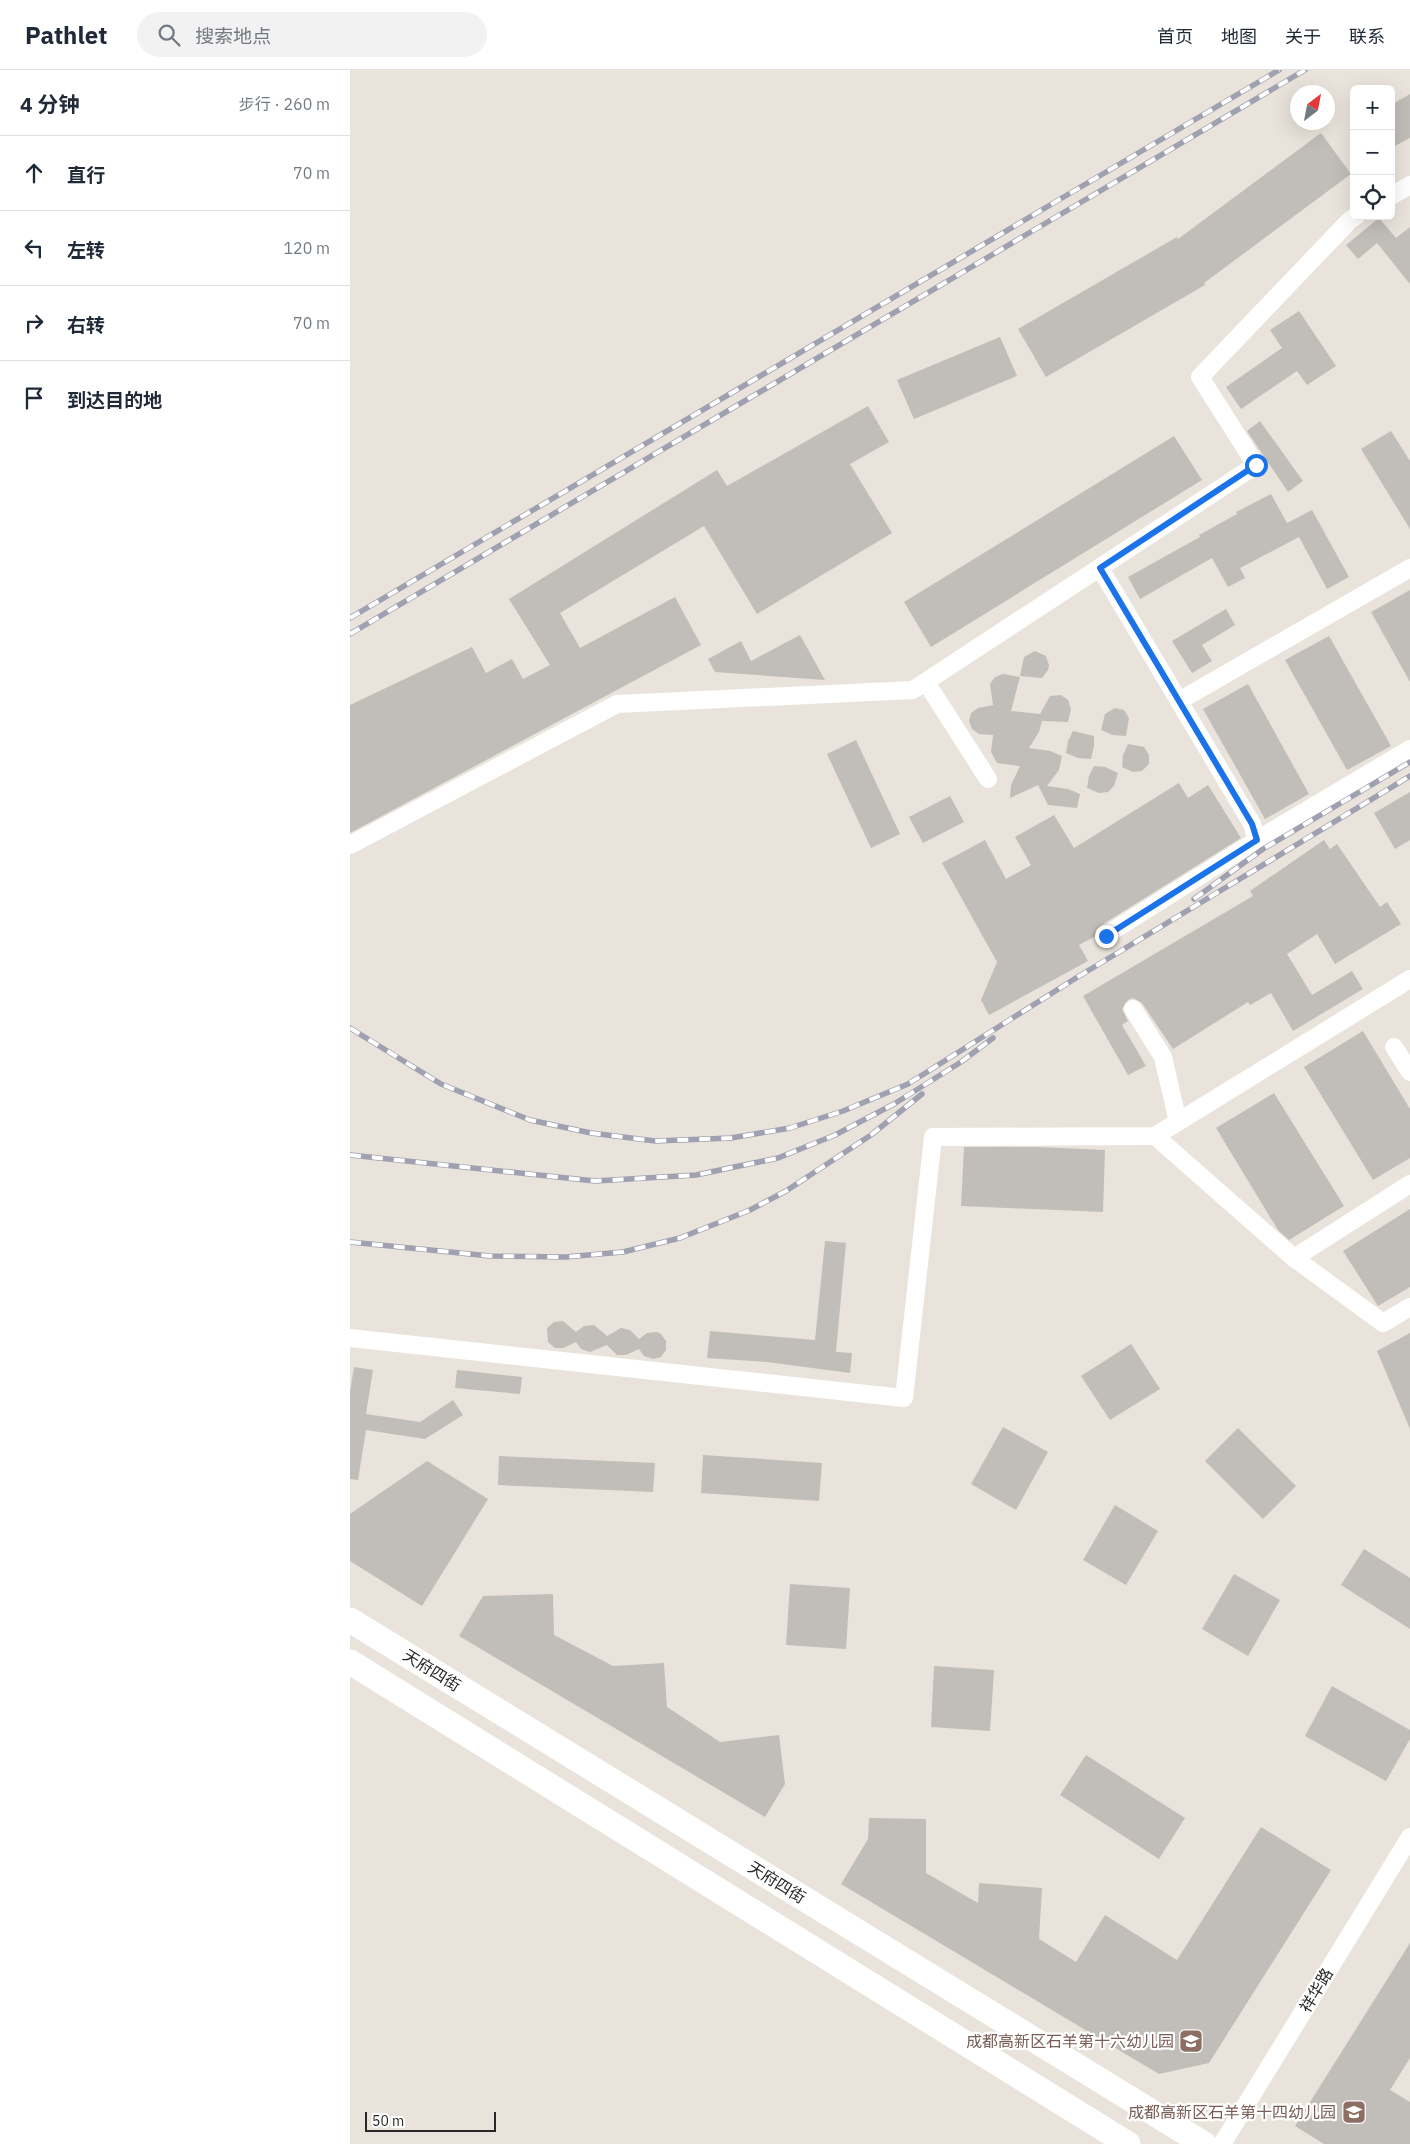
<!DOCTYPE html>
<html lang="zh">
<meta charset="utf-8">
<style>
:root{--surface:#fff;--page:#f2f2f3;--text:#1f2937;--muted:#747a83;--line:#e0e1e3}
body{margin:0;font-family:"IBM Plex Sans","Noto Sans SC",sans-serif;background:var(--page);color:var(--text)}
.controls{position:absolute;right:15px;top:15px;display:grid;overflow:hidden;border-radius:8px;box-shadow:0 5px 20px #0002}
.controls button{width:45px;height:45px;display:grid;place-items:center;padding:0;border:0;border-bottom:1px solid var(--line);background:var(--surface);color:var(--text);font:25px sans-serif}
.compass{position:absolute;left:940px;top:15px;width:45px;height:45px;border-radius:50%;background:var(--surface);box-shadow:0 5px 20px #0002;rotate:32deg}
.scale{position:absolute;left:15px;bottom:12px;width:131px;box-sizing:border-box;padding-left:5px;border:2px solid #282828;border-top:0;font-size:14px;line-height:18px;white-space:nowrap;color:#282828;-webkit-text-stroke:4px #fff;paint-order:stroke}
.stop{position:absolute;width:15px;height:15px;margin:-11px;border:4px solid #1a73e8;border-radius:50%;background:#fff}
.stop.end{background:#1a73e8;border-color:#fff;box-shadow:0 1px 5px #0008}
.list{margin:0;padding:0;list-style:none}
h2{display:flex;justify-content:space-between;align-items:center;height:65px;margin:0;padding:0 20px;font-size:21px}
h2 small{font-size:16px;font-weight:400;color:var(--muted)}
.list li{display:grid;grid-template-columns:32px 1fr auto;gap:15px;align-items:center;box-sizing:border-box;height:75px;padding:0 20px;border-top:1px solid var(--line)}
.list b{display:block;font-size:19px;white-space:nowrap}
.list em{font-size:16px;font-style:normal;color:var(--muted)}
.icon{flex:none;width:28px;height:28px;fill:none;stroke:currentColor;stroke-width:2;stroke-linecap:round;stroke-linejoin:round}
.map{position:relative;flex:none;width:1060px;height:2074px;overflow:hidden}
header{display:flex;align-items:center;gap:30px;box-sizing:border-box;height:70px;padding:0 25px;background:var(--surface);border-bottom:1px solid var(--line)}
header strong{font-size:24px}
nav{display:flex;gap:28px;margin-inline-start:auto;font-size:18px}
.search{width:350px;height:45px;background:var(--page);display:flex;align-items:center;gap:12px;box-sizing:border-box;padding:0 18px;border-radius:28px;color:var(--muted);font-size:19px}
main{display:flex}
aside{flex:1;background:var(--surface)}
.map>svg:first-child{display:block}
.building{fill:#c1bdb8}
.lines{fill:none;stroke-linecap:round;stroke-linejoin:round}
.street{stroke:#fff;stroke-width:18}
.secondary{stroke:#fff;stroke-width:25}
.rail-casing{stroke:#9fa1b0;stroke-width:5.5}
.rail{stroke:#fff;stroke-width:4;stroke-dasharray:11;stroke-linecap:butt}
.route{stroke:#1a73e8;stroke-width:6}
.labels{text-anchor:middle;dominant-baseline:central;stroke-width:4.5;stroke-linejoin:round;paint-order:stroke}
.street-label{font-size:16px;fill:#282828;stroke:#fff}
.education-label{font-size:16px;fill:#785e54;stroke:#fff;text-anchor:end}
</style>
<header>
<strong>Pathlet</strong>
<div class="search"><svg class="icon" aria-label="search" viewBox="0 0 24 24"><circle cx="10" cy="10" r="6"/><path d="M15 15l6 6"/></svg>搜索地点</div>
<nav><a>首页</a><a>地图</a><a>关于</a><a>联系</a></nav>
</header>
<main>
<aside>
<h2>4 分钟<small>步行 · 260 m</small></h2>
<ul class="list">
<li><svg class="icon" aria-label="ahead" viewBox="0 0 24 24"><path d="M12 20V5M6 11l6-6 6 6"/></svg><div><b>直行</b></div><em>70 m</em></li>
<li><svg class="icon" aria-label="left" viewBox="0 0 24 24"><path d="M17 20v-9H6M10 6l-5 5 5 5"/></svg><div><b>左转</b></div><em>120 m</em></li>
<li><svg class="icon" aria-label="right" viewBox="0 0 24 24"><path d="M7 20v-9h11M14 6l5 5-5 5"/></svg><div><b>右转</b></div><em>70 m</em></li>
<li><svg class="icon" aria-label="arrive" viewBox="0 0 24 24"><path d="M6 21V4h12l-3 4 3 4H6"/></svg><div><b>到达目的地</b></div></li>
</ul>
</aside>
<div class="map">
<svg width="1060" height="2074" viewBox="0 0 1060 2074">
<rect width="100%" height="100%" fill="#e9e3db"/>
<g class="building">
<polygon points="1060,24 1060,68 1041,78 1041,35"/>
<polygon points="971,63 1001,104 854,213 855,215 696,307 668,259 827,167 828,169"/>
<polygon points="1029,148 1046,168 1060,157 1060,214 1027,173 1008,189 996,175"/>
<polygon points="949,241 986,296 957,315 947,301 891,339 876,317 932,278 920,260"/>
<polygon points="650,267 667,306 564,349 547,310"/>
<polygon points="518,336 539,372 500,394 542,463 407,544 354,456 210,543 230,578 325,527 351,575 0,763 0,635 122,577 136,603 162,589 173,609 200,595 159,529 367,400 377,416"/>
<polygon points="910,351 953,411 938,422 897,361"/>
<polygon points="1041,361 1060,391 1060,459 1011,379"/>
<polygon points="824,366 852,410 581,577 554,532"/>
<polygon points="921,424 937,453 962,440 999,507 977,519 949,467 890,498 895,508 878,517 862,488 790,529 778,507 850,467 849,465 887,444 886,442"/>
<polygon points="1060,520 1060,612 1021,542"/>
<polygon points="876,539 885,555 852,575 862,591 842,603 822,571"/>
<polygon points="450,565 475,610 365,602 358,589 391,571 401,591"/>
<polygon points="979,566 1041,676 997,700 935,590"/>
<polygon points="685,581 696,586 699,595 698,600 692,608 670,606 674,587"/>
<polygon points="653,604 670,607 661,641 690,644 700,626 711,625 718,630 721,639 718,652 692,651 689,662 679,678 700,681 712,686 709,700 697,716 718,719 730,724 727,738 698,735 688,715 660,728 661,715 670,696 647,693 641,682 643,665 629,664 622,659 619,651 621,643 628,638 643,635 640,614 645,607"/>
<polygon points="898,614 959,724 915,749 853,639"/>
<polygon points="765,638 774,640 779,648 776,666 763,665 751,660 755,644"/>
<polygon points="723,661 744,666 744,676 741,689 728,688 716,683 718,671"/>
<polygon points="506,670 550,764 521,778 477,684"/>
<polygon points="778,674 794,677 799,685 799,694 792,701 783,702 772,697 773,685"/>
<polygon points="744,696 755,697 768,703 764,716 758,722 749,723 737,718 739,706"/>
<polygon points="829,713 838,728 858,715 891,768 750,856 746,860 746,866 729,875 738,891 639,945 631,930 647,892 592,793 635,770 656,809 681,795 665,767 704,745 724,778"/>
<polygon points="1060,722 1060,770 1045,779 1024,743"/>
<polygon points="600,726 614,752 573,773 559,747"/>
<polygon points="974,770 980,779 987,774 1030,837 1037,832 1051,854 985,894 967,864 937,884 962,925 1002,901 1013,919 943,961 921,923 900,935 898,932 823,979 792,933 783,928 778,930 772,939 778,951 772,955 796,996 778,1005 733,926 903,826 900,821"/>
<polygon points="1013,961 1060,1039 1060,1088 1023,1110 954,997"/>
<polygon points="924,1023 994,1136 939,1170 928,1160 866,1058"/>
<polygon points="614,1077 688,1077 755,1080 753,1142 611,1136"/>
<polygon points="1060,1139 1060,1217 1028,1236 993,1181"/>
<polygon points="475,1171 496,1173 486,1282 502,1283 500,1303 417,1292 357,1288 360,1261 465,1270"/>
<polygon points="213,1251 226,1262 234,1256 244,1255 257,1266 271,1258 280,1260 289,1269 297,1263 307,1262 311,1264 316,1271 316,1280 311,1287 303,1289 294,1286 289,1279 276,1285 267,1285 257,1275 240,1282 231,1279 226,1272 213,1278 205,1278 198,1272 197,1258 204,1252"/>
<polygon points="1060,1263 1060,1359 1027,1281"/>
<polygon points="781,1274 810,1319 760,1350 731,1306"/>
<polygon points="4,1297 23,1300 16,1344 70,1352 103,1330 113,1345 75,1369 16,1360 8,1410 0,1409 0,1322"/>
<polygon points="107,1300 172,1307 170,1324 105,1318"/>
<polygon points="653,1357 698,1382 666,1440 621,1414"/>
<polygon points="888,1358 946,1416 913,1449 855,1391"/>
<polygon points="353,1385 472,1393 469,1431 351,1423"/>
<polygon points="149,1386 305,1393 303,1422 148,1415"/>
<polygon points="77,1391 138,1429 72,1536 0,1491 0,1444"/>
<polygon points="765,1435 808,1461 776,1515 733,1490"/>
<polygon points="1014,1479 1060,1508 1060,1559 991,1515"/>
<polygon points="884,1504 930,1530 898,1586 852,1559"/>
<polygon points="440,1514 500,1518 496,1579 436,1575"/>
<polygon points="203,1524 204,1565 263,1596 314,1593 317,1637 370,1672 429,1665 435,1714 415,1747 109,1566 133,1526"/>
<polygon points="584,1596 644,1600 640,1661 581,1657"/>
<polygon points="982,1616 1060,1660 1060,1669 1036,1711 955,1666"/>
<polygon points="736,1685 835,1748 809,1789 710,1725"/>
<polygon points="519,1748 576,1749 576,1803 628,1833 629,1813 692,1818 689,1869 726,1892 755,1845 827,1890 911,1757 981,1800 859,1993 809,2004 491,1814 518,1769"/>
<polygon points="1060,1873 1060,1988 1040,2020 1060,2032 1060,2074 974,2074 945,2056"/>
</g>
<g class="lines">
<g class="street">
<polyline points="1041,126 1060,115"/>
<polyline points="750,498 902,754 907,770 756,865"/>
<polyline points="576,612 638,709"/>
<polyline points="829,631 1060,498"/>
<polyline points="907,770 1060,679"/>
<polyline points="0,775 267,634 563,620 906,395 850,307 1000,150 1006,146"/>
<polyline points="783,939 813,987 828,1052"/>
<polyline points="1044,977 1060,1002"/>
<polyline points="805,1066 944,1188 1060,1114"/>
<polyline points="944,1188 1033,1253 1060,1237"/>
<polyline points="0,1268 554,1328 583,1067 805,1066 1060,909"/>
<polyline points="872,2074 1060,1767"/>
</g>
<g class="secondary">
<polyline points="0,1550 854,2074"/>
<polyline points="0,1592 778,2074"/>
</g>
<g class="rail-casing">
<g id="rail">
<polyline points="0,548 929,0"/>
<polyline points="0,564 955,0"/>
<polyline points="844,829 913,779 1060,692"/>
<polyline points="0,958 91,1014 180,1050 241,1063 305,1071 381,1068 440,1058 493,1041 558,1014 726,908 1060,706"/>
<polyline points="0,1085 245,1111 346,1105 428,1088 485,1065 544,1034 611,992 643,968"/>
<polyline points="0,1172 140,1186 215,1187 273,1182 330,1168 400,1140 436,1121 521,1065 572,1024"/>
</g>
</g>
<use href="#rail" class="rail"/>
</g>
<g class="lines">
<polyline class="route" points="756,866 907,770 902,754 750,498 906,395"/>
</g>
<defs>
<g id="school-square" transform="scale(1.25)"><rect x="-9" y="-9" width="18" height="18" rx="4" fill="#8d6e63" stroke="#fff"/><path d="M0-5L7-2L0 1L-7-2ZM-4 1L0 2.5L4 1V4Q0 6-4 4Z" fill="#fff"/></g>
</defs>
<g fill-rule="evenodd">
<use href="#school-square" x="841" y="1971"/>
<use href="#school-square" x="1004" y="2042"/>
</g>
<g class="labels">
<g class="street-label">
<text transform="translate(82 1600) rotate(32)">天府四街</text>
<text transform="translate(427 1812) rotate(32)">天府四街</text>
<text transform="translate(966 1920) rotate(-59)">祥华路</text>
</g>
<g class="education-label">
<text x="824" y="1971">成都高新区石羊第十六幼儿园</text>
<text x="986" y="2042">成都高新区石羊第十四幼儿园</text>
</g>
</g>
</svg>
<div class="controls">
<button>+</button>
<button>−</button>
<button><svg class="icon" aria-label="locate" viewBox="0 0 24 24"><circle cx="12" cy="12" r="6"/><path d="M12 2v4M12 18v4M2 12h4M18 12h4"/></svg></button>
</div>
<svg class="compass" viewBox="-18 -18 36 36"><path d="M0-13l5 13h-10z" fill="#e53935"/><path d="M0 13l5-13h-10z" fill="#747a83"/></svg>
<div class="scale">50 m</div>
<div class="stop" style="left:906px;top:395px"></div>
<div class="stop end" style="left:756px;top:866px"></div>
</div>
</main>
